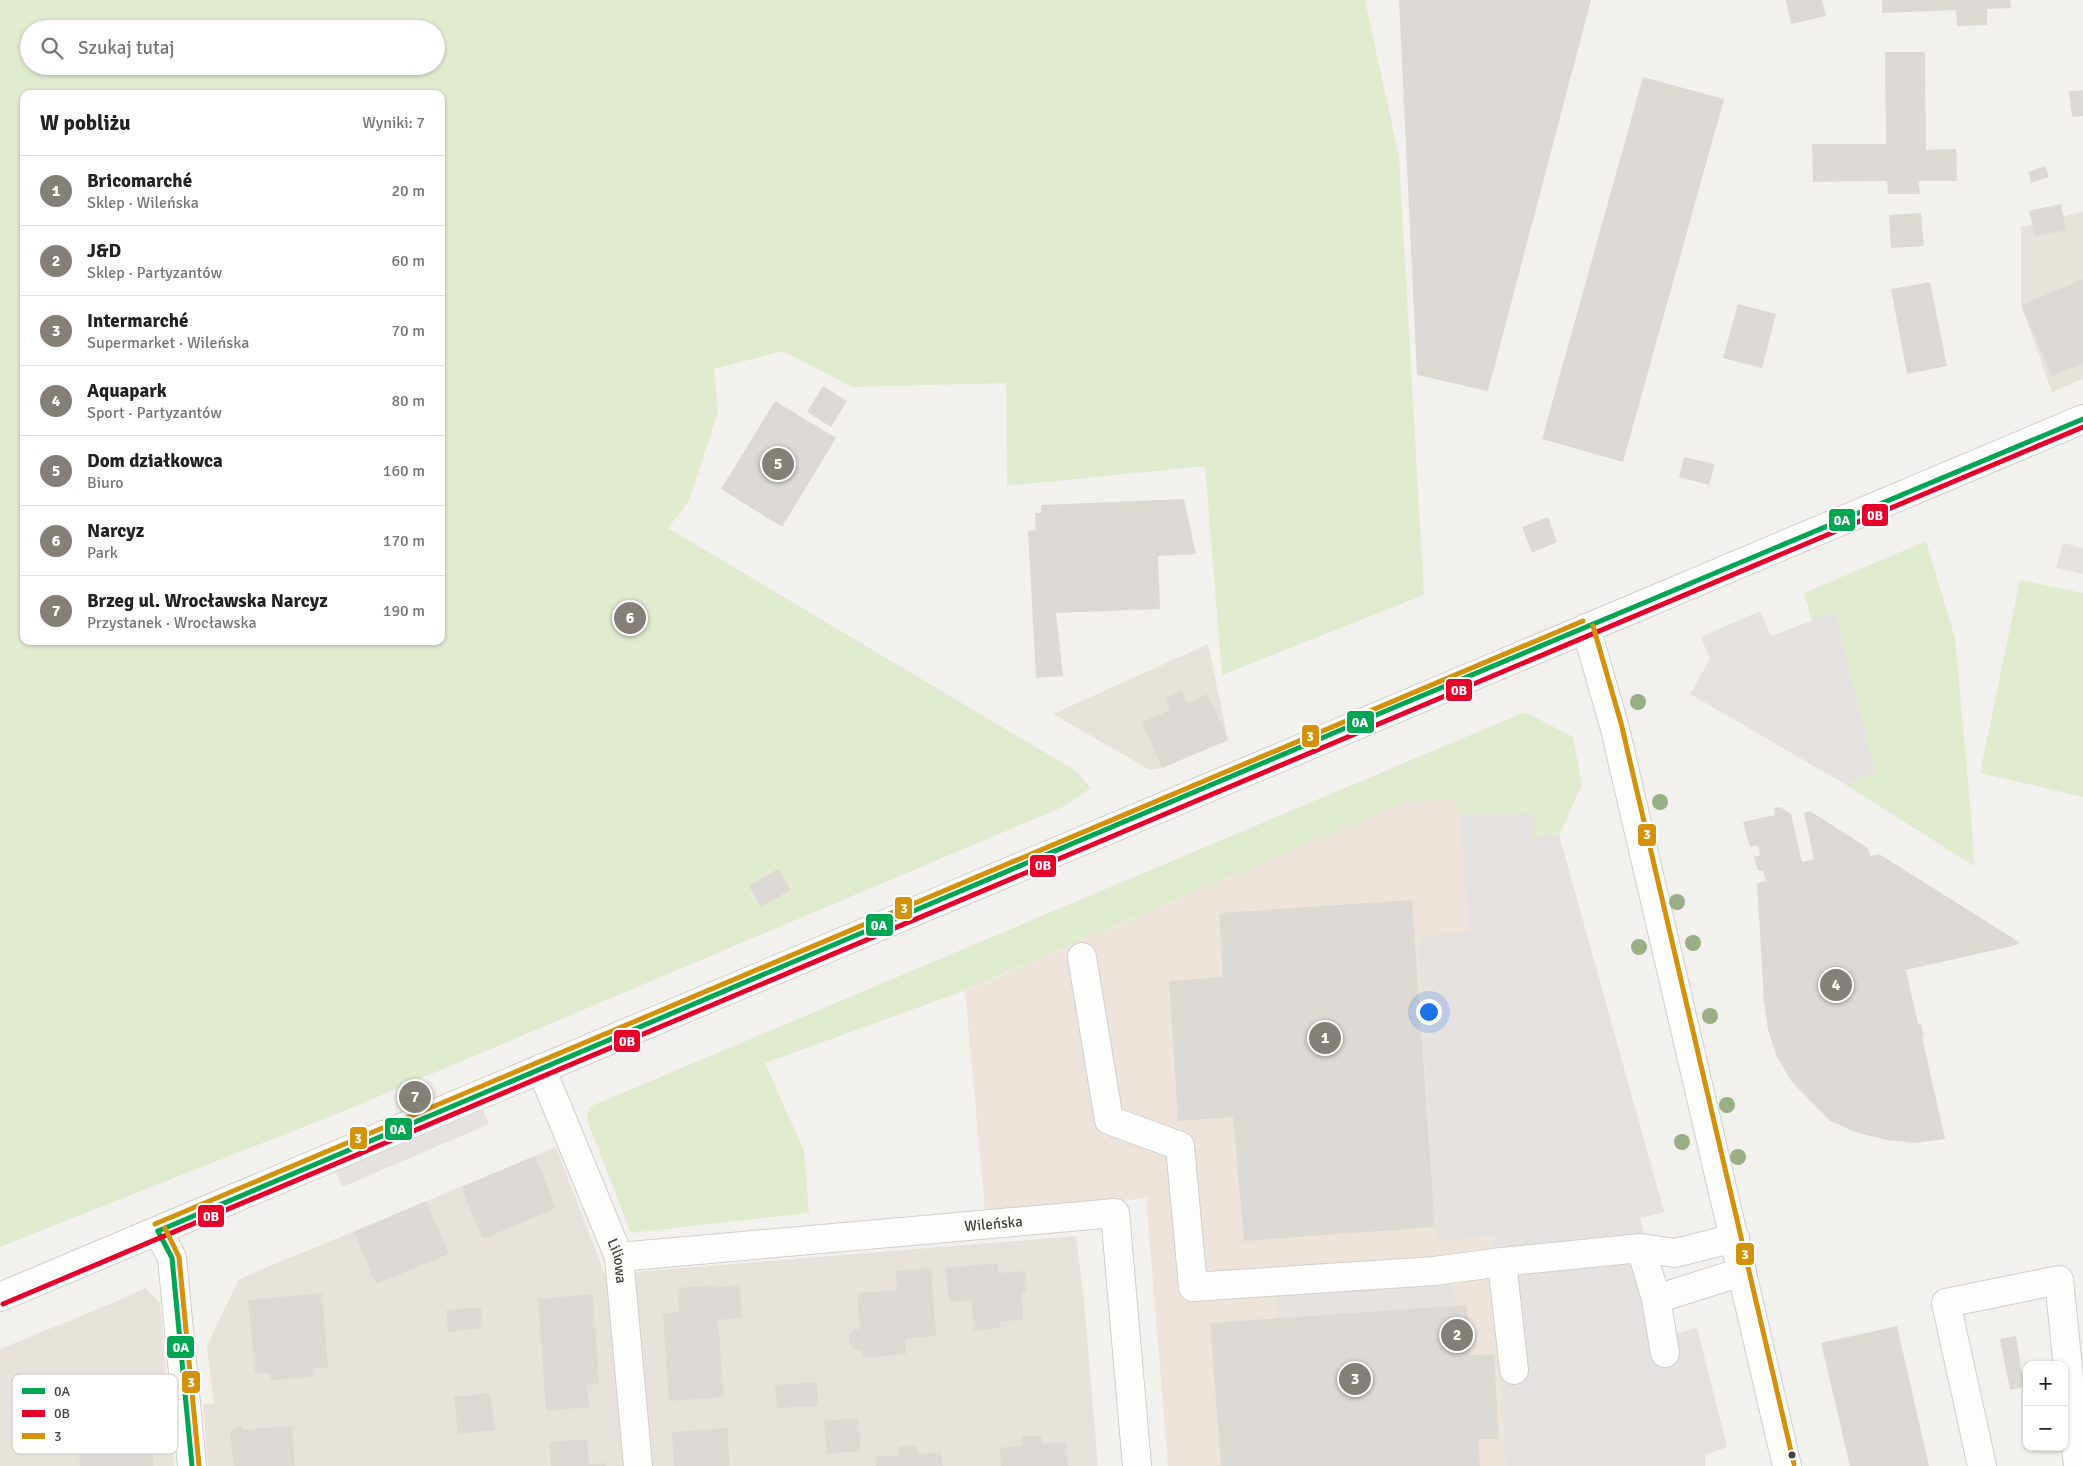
<!DOCTYPE html>
<html lang="pl">
<meta charset="utf-8">
<style>
:root{--surface:#fff;--page:#f2f2f2;--text:#222;--muted:#767676;--line:#e0e0e0;--accent:#847f79}
body{margin:0;font-family:Signika,sans-serif;background:var(--page);color:var(--text)}
.controls{position:absolute;right:15px;bottom:15px;display:grid;overflow:hidden;border-radius:10px;box-shadow:0 1px 4px #0004}
.controls button{width:45px;height:45px;display:grid;place-items:center;padding:0;border:0;border-bottom:1px solid var(--line);background:var(--surface);color:var(--text);font:25px sans-serif}
.you{position:absolute;left:1428px;top:1011px;width:18px;height:18px;margin:-12px;border:4px solid #fff;border-radius:50%;background:#1a73e8;box-shadow:0 0 0 8px #1a73e833}
.badge{display:grid;place-items:center;width:32px;height:32px;border-radius:50%;background:var(--accent);color:#fff;font-size:16px;font-weight:700}
.pin{position:absolute;translate:-50% -50%;border:2px solid #fff;box-shadow:0 1px 5px #0006}
.list{margin:0;padding:0;list-style:none}
h2{display:flex;justify-content:space-between;align-items:center;height:65px;margin:0;padding:0 20px;font-size:21px}
h2 small{font-size:16px;font-weight:400;color:var(--muted)}
.list li{display:grid;grid-template-columns:32px 1fr auto;gap:15px;align-items:center;box-sizing:border-box;height:70px;padding:0 20px;border-top:1px solid var(--line)}
.list b{display:block;font-size:19px;white-space:nowrap}
.list p{margin:0;font-size:16px;white-space:nowrap;color:var(--muted)}
.list em{font-size:16px;font-style:normal;color:var(--muted)}
.icon{flex:none;width:28px;height:28px;fill:none;stroke:currentColor;stroke-width:2;stroke-linecap:round;stroke-linejoin:round}
.map{position:relative;flex:none;width:2083px;height:1466px;overflow:hidden}
.search{position:absolute;background:var(--surface);box-shadow:0 1px 4px #0004;left:20px;top:20px;width:425px;height:55px;display:flex;align-items:center;gap:12px;box-sizing:border-box;padding:0 18px;border-radius:28px;color:var(--muted);font-size:19px}
.panel{position:absolute;background:var(--surface);box-shadow:0 1px 4px #0004;left:20px;top:90px;width:425px;height:555px;border-radius:10px}
.map>svg:first-child{display:block}
.residential{fill:#e7e2dc}
.commercial{fill:#ede5db}
.green{fill:#e1ebd0;fill-rule:evenodd}
.parking{fill:#e5e2df}
.building{fill:#dddad6}
.lines{fill:none;stroke-linecap:round;stroke-linejoin:round}
.minor-casing{stroke:#d1cfcc;stroke-width:30}
.minor{stroke:#fdfdfc;stroke-width:28}
.bus-1-casing{stroke:#fff;stroke-width:9}
.bus-2-casing{stroke:#fff;stroke-width:9}
.bus-3-casing{stroke:#fff;stroke-width:9}
.bus-1{stroke:#00a651;stroke-width:5}
.bus-2{stroke:#e4002b;stroke-width:5}
.bus-3{stroke:#d4920c;stroke-width:5}
.tree{fill:#99af85}
.bus-dot{fill:#49423a;stroke:#fff;stroke-width:2}
.labels{text-anchor:middle;dominant-baseline:central;stroke-width:4.5;stroke-linejoin:round;paint-order:stroke}
.street-label{font-size:15px;fill:#49423a;stroke:#fff}
.key{fill:#fff;stroke:#c8c6c4;stroke-width:1}
.key-label{font-size:14px;fill:#49423a}
.line-badge{stroke:#fff;stroke-width:2}
.badge-label{font-size:14px;text-anchor:middle;font-weight:bold;fill:#fff}
</style>
<div class="map">
<svg width="2083" height="1466" viewBox="0 0 2083 1466">
<rect width="100%" height="100%" fill="#f3f1ee"/>
<g class="residential">
<polygon points="2083,212 2083,379 2052,392 2021,305 2021,227"/>
<polygon points="1208,644 1228,740 1162,768 1150,770 1053,714"/>
<polygon points="556,1147 606,1277 617,1346 626,1466 208,1466 203,1404 214,1404 207,1346 239,1279"/>
<polygon points="1076,1236 1084,1300 1098,1466 652,1466 634,1272"/>
<polygon points="145,1288 160,1303 174,1466 0,1466 0,1349 113,1303"/>
</g>
<polygon class="commercial" points="1456,800 1534,837 1559,835 1664,1212 1640,1218 1670,1335 1697,1328 1727,1447 1705,1455 1705,1466 1168,1466 1146,1198 1069,1208 985,1211 965,991 1407,801"/>
<g class="green">
<path d="M0,0H1365L1399,157L1424,595L1222,675L1205,466L1007,486L1006,383L852,387L783,351L714,369L718,412L689,501L668,528L1076,771L1091,788L1065,806L356,1106L0,1247ZM29,29H436V66H29ZM24,94H441V641H24Z"/>
<polygon points="1926,541 1955,638 1972,826 1974,866 1846,785 1875,771 1835,612 1812,621 1804,593"/>
<polygon points="2020,580 2083,593 2083,797 1980,773"/>
<polygon points="1525,712 1573,737 1582,785 1559,835 1534,837 1534,813 1460,814 1456,800 1407,801 961,992 765,1063 804,1151 809,1213 631,1233 587,1120 589,1107"/>
</g>
<g class="parking">
<polygon points="2063,543 2083,548 2083,574 2056,568"/>
<polygon points="1760,611 1771,636 1835,612 1875,771 1846,785 1690,694 1710,659 1701,637"/>
<polygon points="1534,813 1534,837 1559,835 1664,1212 1640,1218 1670,1335 1697,1328 1727,1447 1705,1455 1705,1466 1506,1466 1493,1235 1439,1242 1435,1227 1418,938 1469,931 1460,814"/>
<polygon points="483,1110 489,1124 342,1187 336,1171"/>
<polygon points="1452,1274 1455,1306 1277,1318 1275,1288"/>
</g>
<g class="building">
<polygon points="1399,0 1591,0 1488,391 1417,375"/>
<polygon points="1786,0 1822,0 1826,16 1791,24"/>
<polygon points="1882,0 2010,0 2011,8 1987,9 1987,25 1957,26 1956,10 1882,13"/>
<polygon points="1885,52 1925,52 1926,150 1956,149 1957,181 1918,181 1920,194 1888,194 1887,181 1813,182 1812,144 1886,144"/>
<polygon points="1643,77 1724,99 1623,462 1542,439"/>
<polygon points="2083,90 2083,116 2072,117 2069,91"/>
<polygon points="2045,166 2049,177 2031,183 2028,172"/>
<polygon points="2061,204 2066,230 2035,236 2029,211"/>
<polygon points="1921,213 1924,246 1891,248 1889,215"/>
<polygon points="2083,279 2083,363 2052,376 2021,305"/>
<polygon points="1930,282 1947,366 1907,374 1891,289"/>
<polygon points="1738,304 1776,314 1762,368 1723,358"/>
<polygon points="823,386 847,401 831,427 807,412"/>
<polygon points="775,401 836,438 782,527 721,489"/>
<polygon points="1684,457 1715,464 1709,485 1679,477"/>
<polygon points="1184,499 1196,554 1158,556 1160,609 1056,613 1063,676 1036,678 1028,531 1036,530 1035,513 1041,513 1041,505"/>
<polygon points="1548,517 1557,542 1532,553 1522,527"/>
<polygon points="1182,691 1187,703 1208,694 1228,740 1162,768 1142,722 1170,710 1165,698"/>
<polygon points="1780,807 1791,814 1802,862 1814,859 1804,813 1810,811 1868,848 1870,856 1879,854 2019,942 2017,945 1906,970 1918,1024 1921,1023 1924,1037 1922,1037 1945,1139 1915,1143 1887,1140 1858,1133 1830,1121 1792,1082 1777,1057 1768,1030 1764,1000 1757,883 1766,881 1763,870 1758,871 1754,857 1760,855 1758,845 1750,847 1743,822 1775,815 1774,808"/>
<polygon points="778,869 791,890 761,907 749,886"/>
<polygon points="1412,900 1435,1227 1244,1241 1233,1117 1178,1121 1169,981 1223,977 1219,913"/>
<polygon points="535,1156 556,1208 483,1239 461,1187"/>
<polygon points="426,1201 449,1254 376,1284 354,1232"/>
<polygon points="997,1263 998,1273 1026,1271 1027,1292 1022,1293 1023,1319 1000,1322 999,1328 974,1331 971,1300 949,1303 946,1268"/>
<polygon points="931,1268 936,1336 905,1339 906,1354 862,1358 862,1350 855,1350 850,1345 849,1336 853,1330 860,1329 857,1293 897,1290 896,1271"/>
<polygon points="716,1285 715,1287 740,1285 742,1318 718,1320 724,1397 669,1401 663,1314 679,1312 677,1288"/>
<polygon points="322,1293 328,1368 314,1369 315,1376 292,1379 271,1380 270,1373 255,1374 248,1300"/>
<polygon points="593,1294 599,1384 587,1385 589,1407 546,1411 538,1299"/>
<polygon points="1467,1305 1471,1355 1494,1354 1499,1439 1478,1439 1480,1466 1221,1466 1210,1323"/>
<polygon points="481,1307 483,1328 448,1332 446,1310"/>
<polygon points="1897,1326 1929,1466 1850,1466 1821,1343"/>
<polygon points="2016,1336 2024,1387 2010,1390 2000,1339"/>
<polygon points="817,1382 818,1406 777,1408 775,1385"/>
<polygon points="490,1393 495,1430 458,1434 454,1397"/>
<polygon points="142,1397 147,1400 154,1466 80,1466 78,1442 95,1440 100,1434 109,1433 108,1422 117,1414 117,1404 121,1398"/>
<polygon points="858,1418 861,1451 827,1454 824,1421"/>
<polygon points="241,1426 243,1430 292,1426 295,1466 234,1466 230,1434 234,1428"/>
<polygon points="727,1428 730,1466 674,1466 672,1432"/>
<polygon points="1041,1435 1042,1444 1066,1442 1068,1466 1001,1466 1000,1448 1023,1445 1022,1437"/>
<polygon points="587,1439 589,1464 605,1463 606,1466 551,1466 549,1442"/>
<polygon points="917,1445 918,1454 941,1452 943,1466 876,1466 875,1457 899,1455 898,1447"/>
</g>
<g class="lines">
<g class="minor-casing">
<g id="minor">
<polyline points="1586,628 1614,725 1787,1466"/>
<polyline points="1082,957 1109,1120 1180,1146 1193,1287 1434,1271 1502,1262 1641,1248 1675,1253 1735,1238"/>
<path id="s1" d="M541,1068L619,1257L638,1466"/>
<polyline points="158,1231 172,1258 192,1466"/>
<polyline points="1641,1248 1656,1299 1665,1353"/>
<path id="s2" d="M619,1257L1115,1213L1137,1466"/>
<polyline points="1502,1262 1514,1370"/>
<polyline points="0,1297 2083,419"/>
<polyline points="1656,1299 1742,1272"/>
<polyline points="1982,1466 1946,1303 2059,1280 2078,1466"/>
</g>
</g>
<use href="#minor" class="minor"/>
<g class="bus-1-casing">
<g id="bus-1">
<polyline points="158,1231 1388,710 2083,419"/>
<polyline points="158,1231 172,1258 192,1466"/>
</g>
</g>
<g class="bus-2-casing">
<polyline id="bus-2" points="3,1304 2083,427"/>
</g>
<g class="bus-3-casing">
<g id="bus-3">
<polyline points="1593,626 1621,723 1794,1464"/>
<polyline points="155,1224 1583,621"/>
<polyline points="165,1228 179,1257 199,1465"/>
</g>
</g>
<use href="#bus-1" class="bus-1"/>
<use href="#bus-2" class="bus-2"/>
<use href="#bus-3" class="bus-3"/>
</g>
<g class="tree">
<circle cx="1638" cy="702" r="8"/>
<circle cx="1660" cy="802" r="8"/>
<circle cx="1677" cy="902" r="8"/>
<circle cx="1693" cy="943" r="8"/>
<circle cx="1639" cy="947" r="8"/>
<circle cx="1710" cy="1016" r="8"/>
<circle cx="1727" cy="1105" r="8"/>
<circle cx="1682" cy="1142" r="8"/>
<circle cx="1738" cy="1157" r="8"/>
</g>
<circle class="bus-dot" cx="1792" cy="1455" r="4.5"/>
<g class="labels">
<g class="street-label">
<text stroke="none"><textPath href="#s2" startOffset="376">Wileńska</textPath></text>
<text stroke="none"><textPath href="#s1" startOffset="208">Liliowa</textPath></text>
</g>
</g>
<rect x="12" y="1374" width="166" height="80" rx="8" class="key"/>
<rect x="22" y="1388" width="23" height="6" fill="#00a651"/>
<rect x="22" y="1410" width="23" height="7" fill="#e4002b"/>
<rect x="22" y="1433" width="23" height="6" fill="#d4920c"/>
<g class="key-label">
<text x="54" y="1396">0A</text>
<text x="54" y="1418">0B</text>
<text x="54" y="1441">3</text>
</g>
<g class="line-badge">
<rect x="1861" y="503" width="28" height="24" rx="5" fill="#e4002b"/>
<rect x="1828" y="508" width="28" height="24" rx="5" fill="#00a651"/>
<rect x="1445" y="678" width="28" height="24" rx="5" fill="#e4002b"/>
<rect x="1346" y="710" width="29" height="24" rx="5" fill="#00a651"/>
<rect x="1301" y="724" width="19" height="24" rx="5" fill="#d4920c"/>
<rect x="1637" y="823" width="20" height="24" rx="5" fill="#d4920c"/>
<rect x="1029" y="854" width="28" height="24" rx="5" fill="#e4002b"/>
<rect x="894" y="896" width="19" height="24" rx="5" fill="#d4920c"/>
<rect x="865" y="913" width="29" height="24" rx="5" fill="#00a651"/>
<rect x="613" y="1029" width="28" height="24" rx="5" fill="#e4002b"/>
<rect x="384" y="1117" width="29" height="24" rx="5" fill="#00a651"/>
<rect x="349" y="1126" width="19" height="24" rx="5" fill="#d4920c"/>
<rect x="197" y="1204" width="28" height="24" rx="5" fill="#e4002b"/>
<rect x="1735" y="1242" width="20" height="24" rx="5" fill="#d4920c"/>
<rect x="166" y="1335" width="29" height="24" rx="5" fill="#00a651"/>
<rect x="181" y="1370" width="20" height="24" rx="5" fill="#d4920c"/>
</g>
<g class="badge-label">
<text x="1875" y="520">0B</text>
<text x="1842" y="525">0A</text>
<text x="1459" y="695">0B</text>
<text x="1360" y="727">0A</text>
<text x="1310" y="741">3</text>
<text x="1647" y="839">3</text>
<text x="1043" y="870">0B</text>
<text x="904" y="913">3</text>
<text x="879" y="930">0A</text>
<text x="627" y="1046">0B</text>
<text x="398" y="1134">0A</text>
<text x="358" y="1143">3</text>
<text x="211" y="1221">0B</text>
<text x="1745" y="1259">3</text>
<text x="181" y="1352">0A</text>
<text x="191" y="1387">3</text>
</g>
</svg>
<div class="controls">
<button>+</button>
<button>−</button>
</div>
<div class="you"></div>
<div class="pin badge" style="left:1325px;top:1038px">1</div>
<div class="pin badge" style="left:1457px;top:1335px">2</div>
<div class="pin badge" style="left:1355px;top:1379px">3</div>
<div class="pin badge" style="left:1836px;top:985px">4</div>
<div class="pin badge" style="left:778px;top:464px">5</div>
<div class="pin badge" style="left:630px;top:618px">6</div>
<div class="pin badge" style="left:415px;top:1097px">7</div>
<div class="search"><svg class="icon" aria-label="search" viewBox="0 0 24 24"><circle cx="10" cy="10" r="6"/><path d="M15 15l6 6"/></svg>Szukaj tutaj</div>
<section class="panel">
<h2>W pobliżu<small>Wyniki: 7</small></h2>
<ul class="list">
<li><span class="badge">1</span><div><b>Bricomarché</b><p>Sklep · Wileńska</p></div><em>20 m</em></li>
<li><span class="badge">2</span><div><b>J&amp;D</b><p>Sklep · Partyzantów</p></div><em>60 m</em></li>
<li><span class="badge">3</span><div><b>Intermarché</b><p>Supermarket · Wileńska</p></div><em>70 m</em></li>
<li><span class="badge">4</span><div><b>Aquapark</b><p>Sport · Partyzantów</p></div><em>80 m</em></li>
<li><span class="badge">5</span><div><b>Dom działkowca</b><p>Biuro</p></div><em>160 m</em></li>
<li><span class="badge">6</span><div><b>Narcyz</b><p>Park</p></div><em>170 m</em></li>
<li><span class="badge">7</span><div><b>Brzeg ul. Wrocławska Narcyz</b><p>Przystanek · Wrocławska</p></div><em>190 m</em></li>
</ul>
</section>
</div>
